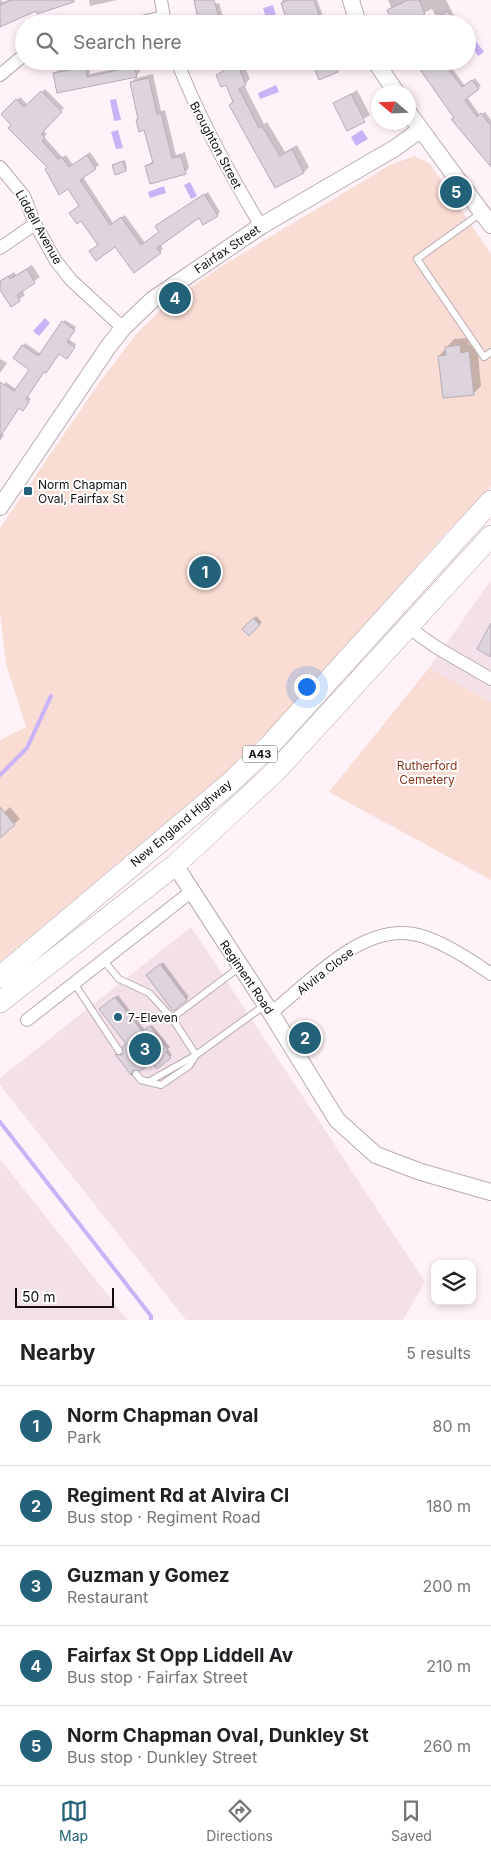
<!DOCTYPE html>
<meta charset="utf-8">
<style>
:root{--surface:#fff;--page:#f2f2f2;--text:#202124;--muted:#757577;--line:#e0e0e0;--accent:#226177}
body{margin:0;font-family:Inter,sans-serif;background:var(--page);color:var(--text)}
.controls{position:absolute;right:15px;bottom:15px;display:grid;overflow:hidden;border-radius:10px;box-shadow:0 2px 8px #0003}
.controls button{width:45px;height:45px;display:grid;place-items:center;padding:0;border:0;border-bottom:1px solid var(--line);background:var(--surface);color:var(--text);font:25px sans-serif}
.compass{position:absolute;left:371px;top:85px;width:45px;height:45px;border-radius:50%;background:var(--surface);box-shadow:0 2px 8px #0003;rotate:289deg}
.scale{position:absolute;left:15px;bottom:12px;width:99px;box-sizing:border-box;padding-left:5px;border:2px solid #130f11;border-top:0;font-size:14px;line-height:18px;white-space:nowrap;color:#130f11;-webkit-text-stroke:4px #fff;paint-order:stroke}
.you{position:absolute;left:306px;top:686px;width:18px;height:18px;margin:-12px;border:4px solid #fff;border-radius:50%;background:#1a73e8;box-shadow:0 0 0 8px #1a73e833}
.badge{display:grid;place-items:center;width:32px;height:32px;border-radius:50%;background:var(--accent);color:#fff;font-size:16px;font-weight:700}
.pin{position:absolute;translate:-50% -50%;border:2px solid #fff;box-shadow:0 1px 5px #0006}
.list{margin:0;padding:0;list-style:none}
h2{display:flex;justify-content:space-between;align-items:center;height:65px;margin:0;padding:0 20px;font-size:21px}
h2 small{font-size:16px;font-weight:400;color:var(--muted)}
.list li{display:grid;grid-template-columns:32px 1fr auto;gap:15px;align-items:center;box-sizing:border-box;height:80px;padding:0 20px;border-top:1px solid var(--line)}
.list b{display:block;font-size:19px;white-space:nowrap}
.list p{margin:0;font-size:16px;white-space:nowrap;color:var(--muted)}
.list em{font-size:16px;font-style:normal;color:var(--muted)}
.icon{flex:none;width:28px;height:28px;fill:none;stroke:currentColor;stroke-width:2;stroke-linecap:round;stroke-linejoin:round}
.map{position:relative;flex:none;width:491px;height:1320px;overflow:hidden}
.search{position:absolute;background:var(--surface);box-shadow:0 2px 8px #0003;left:15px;right:15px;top:15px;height:55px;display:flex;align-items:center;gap:12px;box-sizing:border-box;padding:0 18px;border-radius:28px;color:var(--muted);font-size:19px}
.sheet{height:465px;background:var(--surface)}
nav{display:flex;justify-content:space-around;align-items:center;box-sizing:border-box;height:70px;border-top:1px solid var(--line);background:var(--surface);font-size:14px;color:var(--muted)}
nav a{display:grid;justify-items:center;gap:2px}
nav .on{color:var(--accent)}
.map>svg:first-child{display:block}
.built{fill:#f4e0e9}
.green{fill:#f9dcd3}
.water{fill:#c9b3f7}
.shadow{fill:#0003}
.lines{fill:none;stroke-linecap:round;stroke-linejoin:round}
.stream{stroke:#c9b3f7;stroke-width:4}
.building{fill:#ddd4de;stroke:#b5adb6}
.service-casing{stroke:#b7abb0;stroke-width:8}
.minor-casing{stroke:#b7abb0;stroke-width:14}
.tertiary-casing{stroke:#b7abb0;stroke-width:18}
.trunk-casing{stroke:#b7abb0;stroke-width:22}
.service{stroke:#fff;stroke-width:6}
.minor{stroke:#fff;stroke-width:12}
.tertiary{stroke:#fff;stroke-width:16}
.trunk{stroke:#fff;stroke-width:21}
.poi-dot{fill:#226177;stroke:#fff;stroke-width:2}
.labels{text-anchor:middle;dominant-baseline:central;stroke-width:4;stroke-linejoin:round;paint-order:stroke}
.shield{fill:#fff;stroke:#5a5758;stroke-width:1}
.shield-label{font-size:11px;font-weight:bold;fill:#130f11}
.street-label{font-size:12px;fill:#130f11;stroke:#fff}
.poi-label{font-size:12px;fill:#130f11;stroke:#fff;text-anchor:start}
.park-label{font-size:12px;fill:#8b371c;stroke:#fff}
</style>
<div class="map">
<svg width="491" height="1320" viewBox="0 0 491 1320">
<rect width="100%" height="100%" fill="#fff2f8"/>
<g class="built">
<polygon points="491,580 491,702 429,668"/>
<polygon points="191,927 425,1282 403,1320 186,1320 0,1085 0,1078"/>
<polygon points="0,1159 126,1318 127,1320 0,1320"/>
</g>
<g class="green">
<polygon points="414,156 430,164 491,254 491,487 447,532 286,713 227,771 0,962 0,740 26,727 6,664 0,613 0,528 99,383 138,332 165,306 220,267 390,165"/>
<polygon points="429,668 491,702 491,880 329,792"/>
</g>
<g class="water">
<polygon points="273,5 278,23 268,24 263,8"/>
<polygon points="475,40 484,52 478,56 470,44"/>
<polygon points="276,85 279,92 260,99 258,93"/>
<polygon points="116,99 121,120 114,121 110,100"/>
<polygon points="118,130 123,148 116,149 111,132"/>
<polygon points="362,130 368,139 356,146 351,137"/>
<polygon points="190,182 197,196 191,199 184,185"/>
<polygon points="164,186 166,193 150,198 148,192"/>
<polygon points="45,318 50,323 39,336 33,331"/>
</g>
<g class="shadow">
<polygon points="0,0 4,2 8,0 68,0 37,9 0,25"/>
<polygon points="89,0 117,0 90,6"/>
<polygon points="196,0 210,0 211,5 219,3 225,24 201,24"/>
<polygon points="282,0 317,0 326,24 289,24"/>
<polygon points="388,0 446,0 457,21 453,24 440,24 432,9 416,16 420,24 395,24 388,10 391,7"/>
<polygon points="117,61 138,61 140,72 136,76 58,91 55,73 59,69 89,64 90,74 118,68"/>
<polygon points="224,61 242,61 250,79 244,85 264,124 267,122 285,152 297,145 309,167 304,172 276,187 226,83 217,75 226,68"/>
<polygon points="335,61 337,61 340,68 337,71 333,62"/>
<polygon points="416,61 447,61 465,86 475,78 481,86 467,97 480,115 485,112 491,120 491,167 468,135 466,137 453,119 455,117"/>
<polygon points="153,74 161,111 165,110 176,155 185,152 189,168 185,172 146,166 153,161 145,129 139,118 131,82 136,78"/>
<polygon points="45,89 64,108 43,130 47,134 44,137 62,157 66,155 73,165 90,152 99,165 83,177 113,223 125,215 145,243 160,231 160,223 208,192 220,212 217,215 199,216 160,245 163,249 160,252 116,246 94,248 99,244 80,205 68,187 3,115 20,97 28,105"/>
<polygon points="357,90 370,115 347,129 334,104"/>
<polygon points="125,160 127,168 125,170 113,165"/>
<polygon points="32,265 40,277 22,290 25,295 11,305 0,287 0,281 14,272 16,275"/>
<polygon points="65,320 76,327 68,339 76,344 69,355 60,353 48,369 44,371 27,396 31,399 25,407 20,407 2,433 4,435 0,441 0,390 6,382 17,390 31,369 23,346 25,343 41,354"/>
<polygon points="468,338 469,345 477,344 481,386 473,394 439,356 454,339"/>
<polygon points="0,359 7,363 0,373"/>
<polygon points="256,616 262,622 249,635 244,629"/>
<polygon points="10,807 20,819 0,836 0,816"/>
<polygon points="163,962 189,997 173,1009 150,972"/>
<polygon points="118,995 145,1030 152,1025 170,1047 168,1049 172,1055 170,1057 152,1060 134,1069 131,1074 117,1054 123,1053 128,1044 103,1007"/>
</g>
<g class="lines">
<g class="stream">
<polyline points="0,775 27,748 51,696"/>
<polyline points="0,1122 151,1316 151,1320"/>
</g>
</g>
<g class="building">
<polygon points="12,0 74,0 74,2 37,14 36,11 0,27 0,5"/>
<polygon points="194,0 214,0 221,24 199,24"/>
<polygon points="289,0 314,0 322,24 288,24 281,3"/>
<polygon points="408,0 419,0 425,14 412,20 414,24 393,24 387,10"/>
<polygon points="448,11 454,24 423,24"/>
<polygon points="116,61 133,61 137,77 57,93 53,73 86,67 87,77 118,70"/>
<polygon points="222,61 236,61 246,85 239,89 259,128 262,126 280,156 292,149 304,173 275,188 229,105 233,102 226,85 221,87 216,75 225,70"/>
<polygon points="311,61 333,61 338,72 319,80"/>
<polygon points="414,61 442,61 462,87 472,80 479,89 465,100 477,117 481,113 491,126 491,167 451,119 454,118"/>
<polygon points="149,78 157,114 161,113 172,158 181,156 186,174 150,184 145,166 153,163 144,130 139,132 136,120 138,119 130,82"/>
<polygon points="41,91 62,112 41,134 45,138 42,141 58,159 62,157 69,167 87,155 96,169 80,180 110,225 121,217 141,245 159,232 155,226 204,194 218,216 203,225 199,218 157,248 161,253 134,273 115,247 96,261 89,251 98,245 81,221 77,224 69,213 79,206 68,189 59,195 45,169 47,167 8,128 11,125 1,114 16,99 24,107"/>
<polygon points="351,94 365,122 347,131 333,103"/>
<polygon points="123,161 126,171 115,175 112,165"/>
<polygon points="27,269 35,283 17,295 20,301 11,307 0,290 0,281 8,276 10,279"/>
<polygon points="62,321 75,330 67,342 75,347 67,359 59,354 46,373 44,372 26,399 29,402 23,411 19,408 0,437 0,382 14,391 29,370 13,358 22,345 38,356"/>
<polygon points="460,345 461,353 469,351 474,395 443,398 438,356 446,355 445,347"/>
<polygon points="253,618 260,625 249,636 242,629"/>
<polygon points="491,623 491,657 477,649"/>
<polygon points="0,807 15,825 0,838"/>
<polygon points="160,964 187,1000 173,1011 146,975"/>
<polygon points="115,997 142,1031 150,1026 168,1050 166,1052 171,1058 157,1069 152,1062 140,1071 133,1070 131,1075 115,1054 122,1055 122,1047 126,1044 99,1009"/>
</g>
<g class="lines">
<g class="service-casing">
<g id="service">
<polyline points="481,213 417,259 484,357 491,352"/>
<polyline points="103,960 119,979 149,993 172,1018 241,966"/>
<polyline points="74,983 119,1051"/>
<polyline points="172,1018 196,1055 265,1005"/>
<polyline points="136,1074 141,1080 161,1085 189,1066 196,1055"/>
<polyline points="148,1082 196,1055"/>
</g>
</g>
<g class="minor-casing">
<g id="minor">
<polyline points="161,0 165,24"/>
<polyline points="134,24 163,17"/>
<path d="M177,61C200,120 229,173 261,226"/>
<polyline points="0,75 24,55"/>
<polyline points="0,167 24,196 35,224 56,261 71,280 123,328"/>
<polyline points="0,248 35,224"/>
<polyline points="409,628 436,647 491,679"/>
<path d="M271,1013C310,982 360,925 413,934C437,938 471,960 491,974"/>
<polyline points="27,1020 192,891"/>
</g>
</g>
<g class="tertiary-casing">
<g id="tertiary">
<polyline points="351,0 358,24"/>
<polyline points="375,61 396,92"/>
<polyline points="408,112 491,225"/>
<polyline points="0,507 108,347 123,328 152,300 261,226 395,148 420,130"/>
<polyline points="175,865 271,1013 337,1120 376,1155 421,1172 491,1192"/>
</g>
</g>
<g class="trunk-casing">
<g id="trunk">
<polyline points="0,977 230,783 270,745 491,501"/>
<polyline points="0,1002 175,865 277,770 491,536"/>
</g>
</g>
<use href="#service" class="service"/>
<use href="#minor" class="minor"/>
<use href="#tertiary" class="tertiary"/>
<use href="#trunk" class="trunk"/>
</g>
<g class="poi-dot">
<rect x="23" y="486" width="10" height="10" rx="2.5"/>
<circle cx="118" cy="1017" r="5"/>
</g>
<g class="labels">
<rect class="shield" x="242.5" y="745.5" width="35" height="17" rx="4"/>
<g class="shield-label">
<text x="260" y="754">A43</text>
</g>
<g class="street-label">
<text transform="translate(216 145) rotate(62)">Broughton Street</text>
<text transform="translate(39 227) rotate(61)">Liddell Avenue</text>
<text transform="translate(227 249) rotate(-34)">Fairfax Street</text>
<text transform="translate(181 823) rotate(-40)">New England Highway</text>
<text transform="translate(325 971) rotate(-38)">Alvira Close</text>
<text transform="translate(247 977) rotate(56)">Regiment Road</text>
</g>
<g class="poi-label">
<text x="38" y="484">Norm Chapman<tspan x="38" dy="14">Oval, Fairfax St</tspan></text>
<text x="128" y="1017">7-Eleven</text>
</g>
<g class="park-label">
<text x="427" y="765">Rutherford<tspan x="427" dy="14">Cemetery</tspan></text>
</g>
</g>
</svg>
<div class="controls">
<button><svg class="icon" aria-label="layers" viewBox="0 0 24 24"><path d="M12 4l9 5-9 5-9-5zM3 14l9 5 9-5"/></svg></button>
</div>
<svg class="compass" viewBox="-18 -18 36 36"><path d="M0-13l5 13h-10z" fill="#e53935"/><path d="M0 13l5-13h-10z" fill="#757577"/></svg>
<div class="scale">50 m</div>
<div class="you"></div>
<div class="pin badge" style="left:205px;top:572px">1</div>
<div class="pin badge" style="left:305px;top:1038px">2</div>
<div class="pin badge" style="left:145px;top:1049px">3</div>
<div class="pin badge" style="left:175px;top:298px">4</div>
<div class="pin badge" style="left:456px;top:192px">5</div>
<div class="search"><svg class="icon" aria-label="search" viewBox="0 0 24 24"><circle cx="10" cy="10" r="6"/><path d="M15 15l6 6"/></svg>Search here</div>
</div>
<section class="sheet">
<h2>Nearby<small>5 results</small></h2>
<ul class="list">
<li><span class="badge">1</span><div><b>Norm Chapman Oval</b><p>Park</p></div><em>80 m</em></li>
<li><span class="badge">2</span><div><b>Regiment Rd at Alvira Cl</b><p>Bus stop · Regiment Road</p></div><em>180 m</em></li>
<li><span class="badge">3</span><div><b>Guzman y Gomez</b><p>Restaurant</p></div><em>200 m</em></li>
<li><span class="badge">4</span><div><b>Fairfax St Opp Liddell Av</b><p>Bus stop · Fairfax Street</p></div><em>210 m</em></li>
<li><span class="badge">5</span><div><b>Norm Chapman Oval, Dunkley St</b><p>Bus stop · Dunkley Street</p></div><em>260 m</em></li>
</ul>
</section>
<nav>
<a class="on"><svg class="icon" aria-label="map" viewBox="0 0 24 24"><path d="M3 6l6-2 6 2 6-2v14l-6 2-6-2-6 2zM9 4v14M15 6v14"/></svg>Map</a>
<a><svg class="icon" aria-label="directions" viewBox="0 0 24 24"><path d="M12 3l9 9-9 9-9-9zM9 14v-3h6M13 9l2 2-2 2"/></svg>Directions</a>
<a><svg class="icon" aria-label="saved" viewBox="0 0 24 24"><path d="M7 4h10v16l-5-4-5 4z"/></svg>Saved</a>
</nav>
